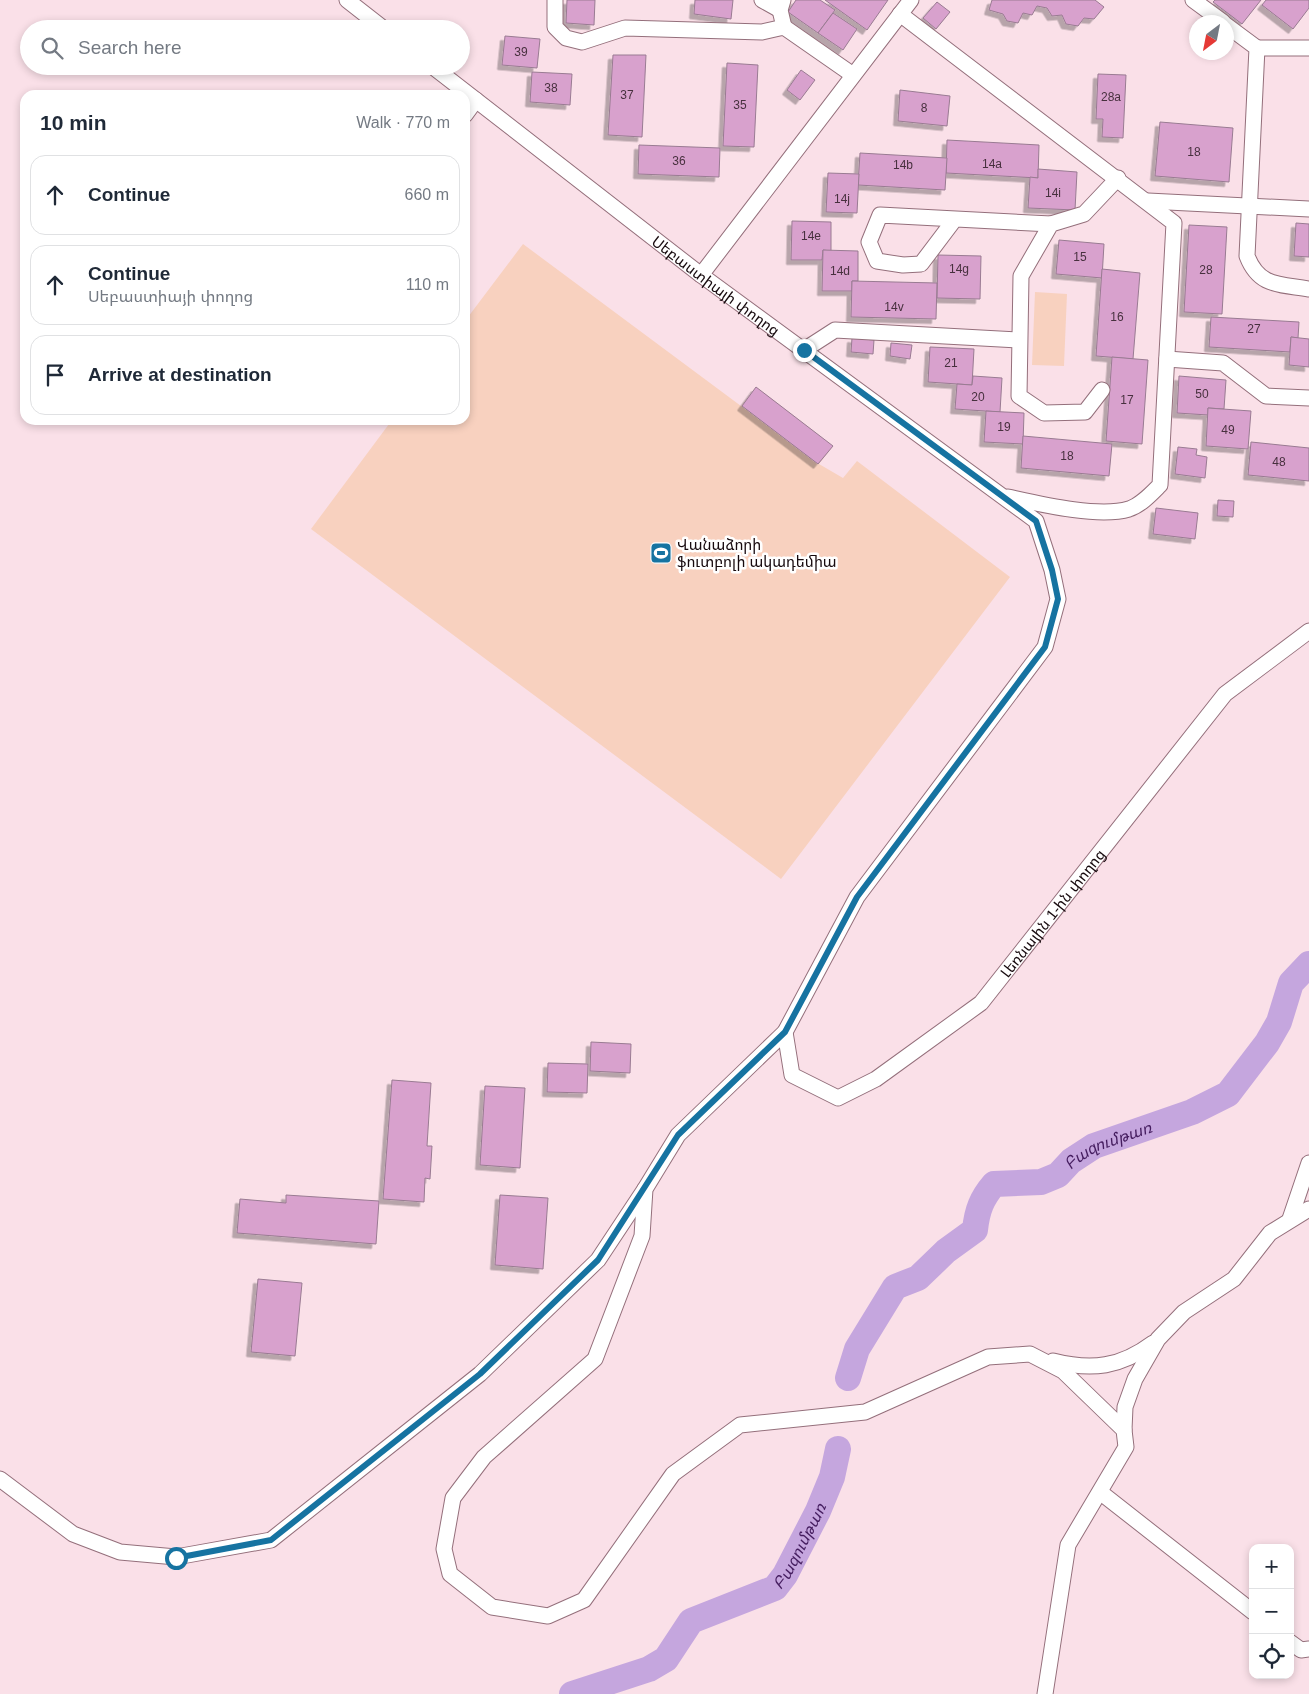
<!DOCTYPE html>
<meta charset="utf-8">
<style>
:root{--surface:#fff;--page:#f2f2f3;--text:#1f2937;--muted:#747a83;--line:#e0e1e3}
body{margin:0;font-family:Helvetica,"Noto Sans Armenian",sans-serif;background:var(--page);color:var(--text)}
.controls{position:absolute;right:15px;bottom:15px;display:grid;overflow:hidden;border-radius:10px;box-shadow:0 2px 8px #0003}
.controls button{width:45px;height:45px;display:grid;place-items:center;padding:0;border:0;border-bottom:1px solid var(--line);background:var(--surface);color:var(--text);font:25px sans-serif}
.compass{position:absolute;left:1189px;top:15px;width:45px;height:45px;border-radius:50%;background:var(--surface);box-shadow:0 2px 8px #0003;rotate:212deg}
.stop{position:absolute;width:15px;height:15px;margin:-11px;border:4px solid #1673a1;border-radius:50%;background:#fff}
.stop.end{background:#1673a1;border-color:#fff;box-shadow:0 1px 5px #0008}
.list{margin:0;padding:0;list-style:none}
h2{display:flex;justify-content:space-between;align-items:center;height:65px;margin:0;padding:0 20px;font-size:21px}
h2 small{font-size:16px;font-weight:400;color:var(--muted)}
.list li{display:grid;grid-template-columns:32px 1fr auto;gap:15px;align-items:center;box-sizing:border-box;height:80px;margin:0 10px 10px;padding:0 10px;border:1px solid var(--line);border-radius:15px}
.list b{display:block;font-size:19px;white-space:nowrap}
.list p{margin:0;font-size:16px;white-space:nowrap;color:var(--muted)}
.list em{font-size:16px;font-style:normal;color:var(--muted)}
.icon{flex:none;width:28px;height:28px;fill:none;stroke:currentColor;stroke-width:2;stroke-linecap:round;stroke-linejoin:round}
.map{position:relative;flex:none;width:1309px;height:1694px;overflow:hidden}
.search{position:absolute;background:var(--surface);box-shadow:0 2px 8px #0003;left:20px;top:20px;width:450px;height:55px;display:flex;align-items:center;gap:12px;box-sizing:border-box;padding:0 18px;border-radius:28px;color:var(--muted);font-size:19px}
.panel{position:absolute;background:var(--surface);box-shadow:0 2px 8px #0003;left:20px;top:90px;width:450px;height:335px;border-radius:15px}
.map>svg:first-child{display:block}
.green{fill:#f8d1bf}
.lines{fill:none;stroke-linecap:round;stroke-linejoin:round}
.river{stroke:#c5a6de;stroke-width:26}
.building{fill:#d8a1cd;stroke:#997b92;filter:url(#shadow)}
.minor-casing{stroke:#946f7b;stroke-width:17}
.minor{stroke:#fff;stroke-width:15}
.route{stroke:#1673a1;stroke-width:6}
.labels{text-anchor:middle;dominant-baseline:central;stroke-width:5;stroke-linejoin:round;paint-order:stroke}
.number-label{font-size:12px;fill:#47303e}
.street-label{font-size:15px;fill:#170a0e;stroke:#fff}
.poi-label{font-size:15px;fill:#170a0e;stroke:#fff;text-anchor:start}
.water-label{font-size:16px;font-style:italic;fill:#451d5f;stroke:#fff}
</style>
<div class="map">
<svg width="1309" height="1694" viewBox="0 0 1309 1694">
<defs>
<filter id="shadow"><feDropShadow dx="-4.5" dy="4.5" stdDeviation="0" flood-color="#0004"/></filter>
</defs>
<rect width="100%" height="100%" fill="#fae0e8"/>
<g class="green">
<polygon points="523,244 741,406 756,387 833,446 819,464 843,478 857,461 1010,577 781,879 311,529 392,420 465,420 465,321"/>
<polygon points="1035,292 1067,294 1064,366 1032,365"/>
</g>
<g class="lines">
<g class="river">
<path id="s1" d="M848,1378L857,1349L895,1287L918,1278L946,1251L975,1230C977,1210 982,1198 994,1184L1041,1182L1058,1175L1071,1161L1094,1146L1192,1112L1228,1094L1267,1043L1279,1022L1291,983L1309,964"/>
<path id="s2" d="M572,1694L649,1669L666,1659L691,1621L775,1588L785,1575L818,1511L832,1477L838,1449"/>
</g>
</g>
<g class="building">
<polygon points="567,0 595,0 594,25 566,23"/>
<polygon points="695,0 733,0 731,19 694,14"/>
<polygon points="796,0 820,0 835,10 818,33 788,12"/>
<polygon points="825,0 888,0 867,30"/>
<polygon points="992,0 1095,0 1104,7 1094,19 1084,18 1078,26 1066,24 1062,15 1052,16 1047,8 1037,6 1032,15 1023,13 1018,23 1007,21 1003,14 989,10"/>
<polygon points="1215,0 1261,0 1242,24 1213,2"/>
<polygon points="1266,0 1309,0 1309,8 1293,29 1262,5"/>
<polygon points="937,2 950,12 936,29 923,18"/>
<polygon points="833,13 857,29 843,50 818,33"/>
<polygon points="505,36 540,39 537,68 502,65"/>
<polygon points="613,55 646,55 642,137 608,135"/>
<polygon points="727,63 758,65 754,147 723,146"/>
<polygon points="801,70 815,80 800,100 787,90"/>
<polygon points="532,72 572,74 570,105 530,102"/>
<polygon points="1098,74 1126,75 1123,138 1102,137 1103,119 1096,119"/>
<polygon points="900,90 950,96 947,126 898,121"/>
<polygon points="1160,122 1233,128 1229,182 1155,176"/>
<polygon points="947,140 1039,145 1038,178 946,173"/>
<polygon points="639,145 720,148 719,177 638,174"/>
<polygon points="860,153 947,158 945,190 858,185"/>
<polygon points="1038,169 1077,172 1075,210 1028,208 1030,177 1038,178"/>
<polygon points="828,173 859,174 857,213 826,212"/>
<polygon points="792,221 831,222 831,251 823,250 822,260 791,260"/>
<polygon points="1296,223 1309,224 1309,257 1294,256"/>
<polygon points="1189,225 1227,227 1222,314 1184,312"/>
<polygon points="1059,240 1104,244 1102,278 1056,274"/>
<polygon points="823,250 858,251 858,281 852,281 852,291 822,291"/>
<polygon points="938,255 981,256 980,299 937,298"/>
<polygon points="1102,269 1140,273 1133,359 1096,356"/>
<polygon points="852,281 937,283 936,319 851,317"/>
<polygon points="1211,317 1299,322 1298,338 1291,337 1290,352 1209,347"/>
<polygon points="1291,337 1309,339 1309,367 1289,365"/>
<polygon points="852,338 874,340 873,354 851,352"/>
<polygon points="891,343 912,345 910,359 890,356"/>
<polygon points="930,347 974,349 972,385 928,382"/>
<polygon points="1112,357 1148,360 1142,444 1106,441"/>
<polygon points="973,376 1002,378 1000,412 955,409 957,384 972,385"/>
<polygon points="1179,376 1226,380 1224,409 1208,408 1208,415 1177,413"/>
<polygon points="756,387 833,446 818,464 742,406"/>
<polygon points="1208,408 1251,411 1248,449 1206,446"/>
<polygon points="986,411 1024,413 1023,444 984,442"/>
<polygon points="1023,436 1112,444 1109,476 1021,468"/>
<polygon points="1251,442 1309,448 1309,481 1248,475"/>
<polygon points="1178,447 1197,449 1196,455 1207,457 1205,478 1175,474"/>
<polygon points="1218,500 1234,501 1233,517 1217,516"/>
<polygon points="1156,508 1198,513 1195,539 1153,534"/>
<polygon points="591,1042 631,1044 630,1073 590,1071"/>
<polygon points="548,1063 588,1064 587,1093 547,1092"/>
<polygon points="392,1080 431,1083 427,1146 432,1146 430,1179 425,1178 424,1202 383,1199"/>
<polygon points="485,1086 525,1088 520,1168 480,1165"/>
<polygon points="286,1195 379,1201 376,1244 237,1233 240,1199 286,1203"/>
<polygon points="500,1195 548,1198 543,1269 495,1265"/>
<polygon points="258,1279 302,1283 295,1356 251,1352"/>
</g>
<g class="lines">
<g class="minor-casing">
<g id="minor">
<polyline points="347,0 384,29"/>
<polyline points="555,0 555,27 566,38 582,42 625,28 762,32 784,27 853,75"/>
<polyline points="762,0 780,10"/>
<polyline points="783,0 780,10 784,27"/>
<polyline points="1193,0 1223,22"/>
<path d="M900,14L1174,223L1160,485C1151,494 1141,505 1129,509C1098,518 1040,504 1008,497"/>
<path d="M1226,25L1257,48L1247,256C1259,287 1279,284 1309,289"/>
<polyline points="1257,48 1309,48"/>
<path id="s3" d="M432,66L701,275L1036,521L1052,570L1058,599L1045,647L857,897L785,1032L678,1135L645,1189L642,1236L595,1359L484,1457L453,1498L444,1549L450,1574L492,1607L548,1616L584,1600L673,1474L740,1425L865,1412L988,1357L1030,1354L1063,1371L1124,1430L1126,1447L1068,1545L1045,1694"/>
<polyline points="465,115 476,100"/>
<polyline points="1148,201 1309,209"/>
<polyline points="955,219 921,264 903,265 877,261 869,242 880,215 1051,224"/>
<polyline points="701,275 911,0"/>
<polyline points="804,350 835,330 1019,340"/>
<polyline points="1167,359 1223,363 1266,396 1309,398"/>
<polyline points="1102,390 1085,412 1044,413 1019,396 1021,276 1051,224 1084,214 1118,178"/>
<path id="s4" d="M785,1032L792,1075L838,1098L876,1079L981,1003L1225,694L1309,631"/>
<polyline points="1290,1219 1309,1163"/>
<path d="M1053,1361C1092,1371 1121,1367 1153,1343"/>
<polyline points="1124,1430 1125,1407 1135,1379 1158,1339 1184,1312 1234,1279 1270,1233 1309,1209"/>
<polyline points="0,1479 73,1534 120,1552 176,1557 271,1540 480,1374 598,1260 645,1189"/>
<polyline points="1100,1492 1253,1612"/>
<polyline points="1290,1642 1301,1650 1309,1649"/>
</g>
</g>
<use href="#minor" class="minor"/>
</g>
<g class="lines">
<polyline class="route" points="176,1558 271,1540 480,1374 598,1260 678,1135 785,1032 857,897 1045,647 1058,599 1052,570 1036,521 804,350"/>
</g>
<defs>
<g id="stadium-square" transform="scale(1.125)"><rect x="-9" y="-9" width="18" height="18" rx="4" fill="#1673a1" stroke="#fff"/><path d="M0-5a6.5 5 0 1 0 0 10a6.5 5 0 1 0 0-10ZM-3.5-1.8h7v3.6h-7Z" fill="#fff"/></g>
</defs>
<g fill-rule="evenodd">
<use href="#stadium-square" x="661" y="553"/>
</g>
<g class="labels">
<g class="number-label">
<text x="521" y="52">39</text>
<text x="551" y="88">38</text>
<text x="627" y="95">37</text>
<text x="1111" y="97">28a</text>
<text x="740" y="105">35</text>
<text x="924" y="108">8</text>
<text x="1194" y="152">18</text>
<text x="679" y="161">36</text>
<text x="992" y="164">14a</text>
<text x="903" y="165">14b</text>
<text x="1053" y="193">14i</text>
<text x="842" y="199">14j</text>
<text x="811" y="236">14e</text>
<text x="1080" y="257">15</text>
<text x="959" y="269">14g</text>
<text x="1206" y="270">28</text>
<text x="840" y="271">14d</text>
<text x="894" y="307">14v</text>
<text x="1117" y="317">16</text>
<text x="1254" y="329">27</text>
<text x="951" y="363">21</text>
<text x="1202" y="394">50</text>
<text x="978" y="397">20</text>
<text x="1127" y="400">17</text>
<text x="1004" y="427">19</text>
<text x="1228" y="430">49</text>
<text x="1067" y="456">18</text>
<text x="1279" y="462">48</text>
</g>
<g class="street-label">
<text stroke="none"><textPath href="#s3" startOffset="359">Սեբաստիայի փողոց</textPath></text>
<text stroke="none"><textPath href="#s4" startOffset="382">Լեռնային 1-ին փողոց</textPath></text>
</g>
<g class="poi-label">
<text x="677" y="544">Վանաձորի<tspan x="677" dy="17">ֆուտբոլի ակադեմիա</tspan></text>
</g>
<g class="water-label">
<text stroke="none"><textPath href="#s1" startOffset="378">Բազումթառ</textPath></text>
<text stroke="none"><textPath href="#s2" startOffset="285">Բազումթառ</textPath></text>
</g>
</g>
</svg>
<div class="controls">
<button>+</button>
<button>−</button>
<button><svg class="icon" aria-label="locate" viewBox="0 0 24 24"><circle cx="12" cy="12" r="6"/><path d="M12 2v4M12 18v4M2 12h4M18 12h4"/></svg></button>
</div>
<svg class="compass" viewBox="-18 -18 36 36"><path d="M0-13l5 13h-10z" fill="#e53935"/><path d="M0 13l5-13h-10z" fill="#747a83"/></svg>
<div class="stop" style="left:176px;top:1558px"></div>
<div class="stop end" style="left:804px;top:350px"></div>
<div class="search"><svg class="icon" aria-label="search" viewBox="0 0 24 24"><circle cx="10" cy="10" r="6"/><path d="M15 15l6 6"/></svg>Search here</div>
<section class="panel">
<h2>10 min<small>Walk · 770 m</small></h2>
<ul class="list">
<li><svg class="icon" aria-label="ahead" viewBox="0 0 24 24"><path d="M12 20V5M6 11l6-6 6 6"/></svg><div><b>Continue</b></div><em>660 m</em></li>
<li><svg class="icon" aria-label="ahead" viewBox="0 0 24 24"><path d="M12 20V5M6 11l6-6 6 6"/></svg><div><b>Continue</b><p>Սեբաստիայի փողոց</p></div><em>110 m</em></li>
<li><svg class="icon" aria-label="arrive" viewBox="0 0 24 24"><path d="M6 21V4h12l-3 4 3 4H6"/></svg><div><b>Arrive at destination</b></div></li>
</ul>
</section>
</div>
